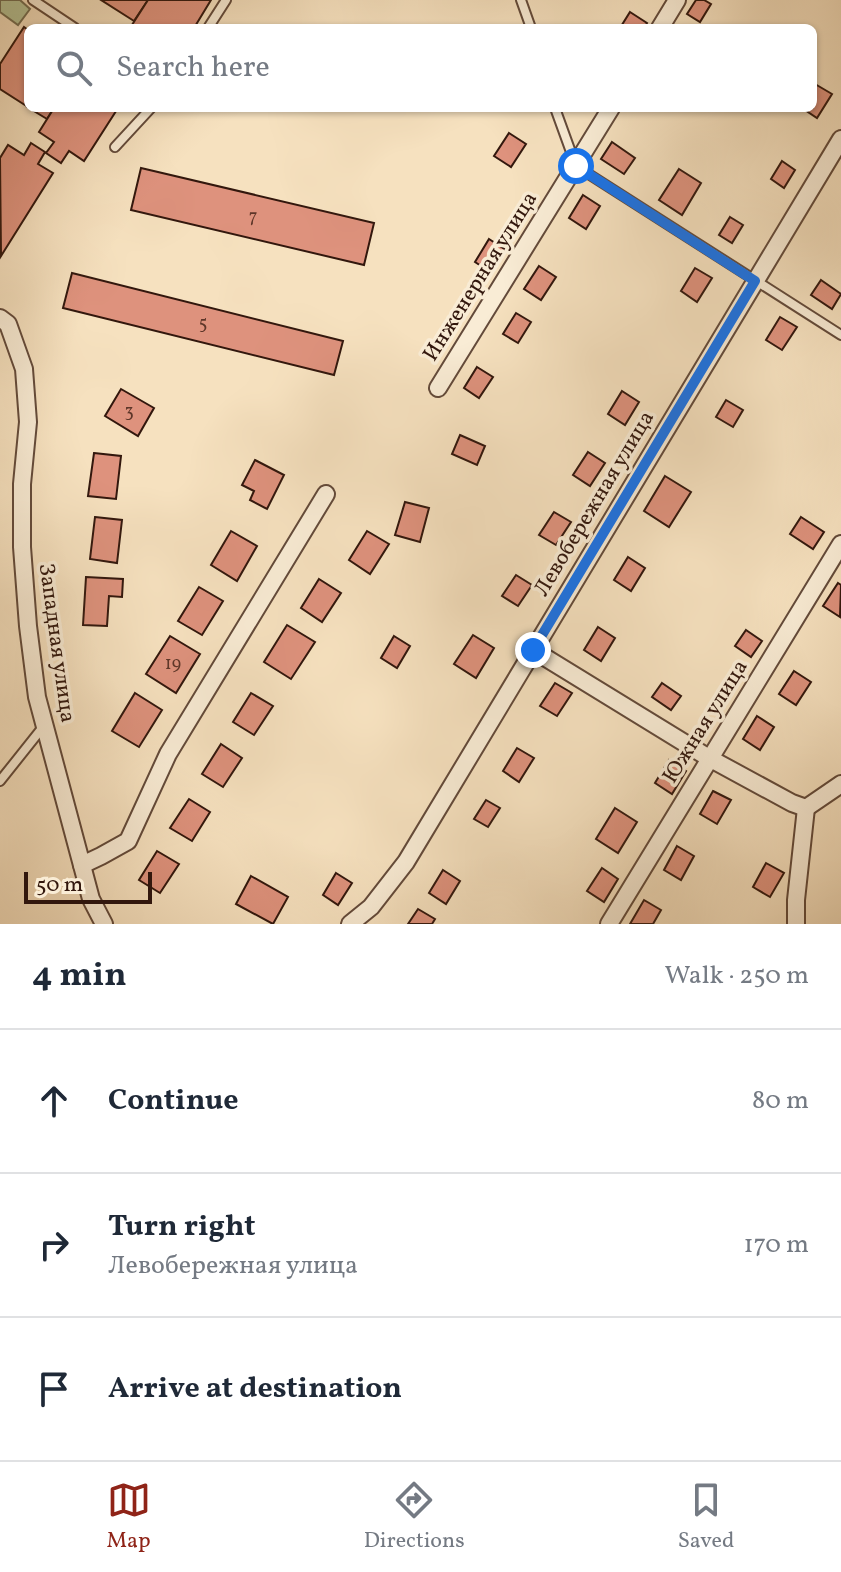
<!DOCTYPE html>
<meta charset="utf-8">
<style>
:root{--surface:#fff;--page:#f6f6f7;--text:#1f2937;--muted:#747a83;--line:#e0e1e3;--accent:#8f2418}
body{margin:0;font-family:Vollkorn,serif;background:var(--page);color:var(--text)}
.scale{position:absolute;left:24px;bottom:20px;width:128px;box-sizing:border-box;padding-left:8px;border:4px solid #32170d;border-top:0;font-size:22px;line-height:28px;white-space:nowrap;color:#32170d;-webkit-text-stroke:6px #f9ecd5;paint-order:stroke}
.stop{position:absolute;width:24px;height:24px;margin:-18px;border:6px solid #1a73e8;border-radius:50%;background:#fff}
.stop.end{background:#1a73e8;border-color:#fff;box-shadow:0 2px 8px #0008}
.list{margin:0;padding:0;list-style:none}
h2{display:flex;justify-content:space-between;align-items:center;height:104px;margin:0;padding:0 32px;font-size:34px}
h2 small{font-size:26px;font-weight:400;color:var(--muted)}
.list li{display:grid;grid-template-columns:52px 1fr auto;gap:24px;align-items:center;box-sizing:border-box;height:144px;padding:0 32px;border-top:2px solid var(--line)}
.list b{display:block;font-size:30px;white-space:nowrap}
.list p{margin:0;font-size:26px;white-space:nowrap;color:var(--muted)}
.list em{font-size:26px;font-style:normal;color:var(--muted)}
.icon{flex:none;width:44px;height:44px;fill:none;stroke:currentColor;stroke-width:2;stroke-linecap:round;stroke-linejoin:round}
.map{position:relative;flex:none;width:841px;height:924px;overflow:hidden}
.search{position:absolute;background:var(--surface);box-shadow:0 2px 6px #0004;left:24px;right:24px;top:24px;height:88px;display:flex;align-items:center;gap:20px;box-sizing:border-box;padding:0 28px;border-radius:12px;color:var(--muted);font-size:30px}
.sheet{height:536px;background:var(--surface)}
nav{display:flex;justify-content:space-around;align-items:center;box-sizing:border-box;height:112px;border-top:2px solid var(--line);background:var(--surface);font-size:22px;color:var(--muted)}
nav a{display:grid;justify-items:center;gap:4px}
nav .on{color:var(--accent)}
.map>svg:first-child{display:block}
.green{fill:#b6c497;stroke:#746e52;stroke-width:2}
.building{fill:#de927d;stroke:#32170d;stroke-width:2}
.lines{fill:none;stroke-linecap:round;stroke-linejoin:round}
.service-casing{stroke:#634a3a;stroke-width:12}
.minor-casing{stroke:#634a3a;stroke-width:20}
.service{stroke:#f9ecd5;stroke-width:8}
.minor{stroke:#f9ecd5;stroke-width:16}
.route{stroke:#1a73e8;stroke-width:10}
.labels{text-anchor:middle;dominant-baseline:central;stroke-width:7;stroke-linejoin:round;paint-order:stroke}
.number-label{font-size:18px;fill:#5d3629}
.street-label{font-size:22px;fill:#32170d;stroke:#f9ecd5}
</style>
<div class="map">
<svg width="841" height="924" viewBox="0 0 841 924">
<rect width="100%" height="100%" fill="#f6e1bf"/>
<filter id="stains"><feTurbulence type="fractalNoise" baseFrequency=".0025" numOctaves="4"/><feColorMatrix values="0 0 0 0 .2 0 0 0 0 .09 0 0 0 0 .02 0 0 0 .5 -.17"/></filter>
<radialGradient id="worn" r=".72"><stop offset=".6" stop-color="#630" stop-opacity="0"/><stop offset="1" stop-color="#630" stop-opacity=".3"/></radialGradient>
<polygon class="green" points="0,0 20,0 30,9 18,25 0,12"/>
<g class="building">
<polygon points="101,0 148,0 134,21"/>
<polygon points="148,0 211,0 194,28 130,28"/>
<polygon points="696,0 704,0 711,4 700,22 687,14"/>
<polygon points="630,12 647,23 644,28 620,28"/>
<polygon points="24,27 28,30 28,107 0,89 0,64"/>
<polygon points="815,84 832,94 817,118 802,108 813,108 813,87"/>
<polygon points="29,108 54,108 47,119"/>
<polygon points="54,108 118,108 84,161 69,151 61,163 46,153 54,142 39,132"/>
<polygon points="509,133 526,144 511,167 494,156"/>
<polygon points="612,142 635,158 624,174 601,159"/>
<polygon points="31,143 45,152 38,164 53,173 1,256 0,158 8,145 24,155"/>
<polygon points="782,161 795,170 784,188 771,179"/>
<polygon points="141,168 374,223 364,265 131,210"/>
<polygon points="679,169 701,183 682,215 659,200"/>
<polygon points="583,195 600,206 586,229 569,218"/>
<polygon points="730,217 743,225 732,243 719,235"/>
<polygon points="489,239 506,250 492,273 475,262"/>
<polygon points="539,266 556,277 541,300 524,289"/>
<polygon points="695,268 712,278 697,302 681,291"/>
<polygon points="72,273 343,341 334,375 63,308"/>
<polygon points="821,280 841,294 832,309 811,295"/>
<polygon points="516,313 531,322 518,343 503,334"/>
<polygon points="780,317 797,327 782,350 766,340"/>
<polygon points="477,367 493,377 479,398 464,388"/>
<polygon points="121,389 154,408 138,436 105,416"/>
<polygon points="622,391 639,402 625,425 608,414"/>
<polygon points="726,400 743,410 733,427 716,417"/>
<polygon points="460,435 485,446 477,465 452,454"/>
<polygon points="588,452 605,463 590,486 573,475"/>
<polygon points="94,453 121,456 116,499 88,496"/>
<polygon points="255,460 284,475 267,509 250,500 254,491 242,485"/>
<polygon points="665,476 691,492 669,527 644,511"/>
<polygon points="405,502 429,508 420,542 395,535"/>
<polygon points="554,512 571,522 556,545 539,535"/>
<polygon points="95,517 122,520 117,563 90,559"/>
<polygon points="801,517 824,532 813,549 790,534"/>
<polygon points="231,531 257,546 237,581 211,565"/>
<polygon points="367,531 389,544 370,574 349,560"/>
<polygon points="628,557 645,568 631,591 614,580"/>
<polygon points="516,575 532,585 518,606 502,596"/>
<polygon points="86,577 123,579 122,597 109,596 107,626 83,625"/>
<polygon points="319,579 341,593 322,622 301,608"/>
<polygon points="838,583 841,585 840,617 823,606"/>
<polygon points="199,587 223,601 202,635 178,621"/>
<polygon points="287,625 315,642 291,679 264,662"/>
<polygon points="598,627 615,638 601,661 584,650"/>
<polygon points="746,630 762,641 751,657 735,646"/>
<polygon points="473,635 494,648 476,678 454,664"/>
<polygon points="170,636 200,654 176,693 146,674"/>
<polygon points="394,636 410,646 397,668 381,658"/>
<polygon points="794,671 811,682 796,705 779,694"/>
<polygon points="555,683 572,693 557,716 540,706"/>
<polygon points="662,683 681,696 671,710 652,697"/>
<polygon points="135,693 162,710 139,747 112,731"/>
<polygon points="251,693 273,706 254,735 233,722"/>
<polygon points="757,716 774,727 760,750 743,739"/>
<polygon points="221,744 242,758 223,787 202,774"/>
<polygon points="517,748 534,758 519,782 503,771"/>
<polygon points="669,760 686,771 672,794 655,783"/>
<polygon points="713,791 731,800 717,824 700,814"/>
<polygon points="189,799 210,812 192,841 170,828"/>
<polygon points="486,800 500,808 488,827 474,819"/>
<polygon points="615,808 637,822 618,853 596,839"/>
<polygon points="677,846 694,856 681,880 664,870"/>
<polygon points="157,851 179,864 160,893 139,880"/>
<polygon points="766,863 784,873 770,897 753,887"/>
<polygon points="602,868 618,879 604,902 587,891"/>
<polygon points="443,870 460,881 446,904 429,893"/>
<polygon points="336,873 352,883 338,905 323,895"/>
<polygon points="251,876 288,897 273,924 236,904"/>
<polygon points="644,900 661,910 653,924 630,924"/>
<polygon points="418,909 435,919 432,924 408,924"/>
</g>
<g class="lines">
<g class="service-casing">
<g id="service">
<polyline points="33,0 75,28"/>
<polyline points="521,0 531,28"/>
<polyline points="208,28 226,0"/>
<polyline points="555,108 576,166 841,335"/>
<polyline points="115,147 151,108"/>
<polyline points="0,781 43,727"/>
</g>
</g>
<g class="minor-casing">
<g id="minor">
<polyline points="660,28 677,0"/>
<polyline points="0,318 8,324 24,369 28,422 22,484 22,547 28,626 37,697 91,899 104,924"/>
<polyline points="438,388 611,108"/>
<polyline points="533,650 709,758 792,803 806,808"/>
<polyline points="806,808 841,784"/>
<polyline points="82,865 101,856 128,841 168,754 326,494"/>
<polyline points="350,924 371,907 406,862 841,139"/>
<polyline points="609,924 841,544"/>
<polyline points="796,924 796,900 806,808"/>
</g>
</g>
<use href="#service" class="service"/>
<use href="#minor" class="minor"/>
</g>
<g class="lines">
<polyline class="route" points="533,650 755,281 576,166"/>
</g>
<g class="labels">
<g class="number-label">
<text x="253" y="217">7</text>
<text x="203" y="324">5</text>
<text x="129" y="412">3</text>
<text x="173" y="664">19</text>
</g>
<g class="street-label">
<text transform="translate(481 277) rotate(-58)">Инженерная улица</text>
<text transform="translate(595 504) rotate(-59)">Левобережная улица</text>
<text transform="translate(56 643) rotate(82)">Западная улица</text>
<text transform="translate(706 722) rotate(-58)">Южная улица</text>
</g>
</g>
<rect width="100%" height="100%" filter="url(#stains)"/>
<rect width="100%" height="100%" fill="url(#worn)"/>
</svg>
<div class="scale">50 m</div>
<div class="stop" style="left:576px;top:166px"></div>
<div class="stop end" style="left:533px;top:650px"></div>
<div class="search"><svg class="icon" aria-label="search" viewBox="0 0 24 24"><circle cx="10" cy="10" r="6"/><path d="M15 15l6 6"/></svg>Search here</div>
</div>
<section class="sheet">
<h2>4 min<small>Walk · 250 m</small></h2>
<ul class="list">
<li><svg class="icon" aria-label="ahead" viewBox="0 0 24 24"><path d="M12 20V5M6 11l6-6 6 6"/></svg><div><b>Continue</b></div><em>80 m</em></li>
<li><svg class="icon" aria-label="right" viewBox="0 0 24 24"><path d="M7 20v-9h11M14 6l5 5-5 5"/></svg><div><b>Turn right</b><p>Левобережная улица</p></div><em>170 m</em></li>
<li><svg class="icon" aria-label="arrive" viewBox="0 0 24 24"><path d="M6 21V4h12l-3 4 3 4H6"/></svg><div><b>Arrive at destination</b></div></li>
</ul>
</section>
<nav>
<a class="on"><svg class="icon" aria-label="map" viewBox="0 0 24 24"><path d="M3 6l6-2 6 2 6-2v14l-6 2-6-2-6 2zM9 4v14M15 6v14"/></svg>Map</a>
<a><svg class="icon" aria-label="directions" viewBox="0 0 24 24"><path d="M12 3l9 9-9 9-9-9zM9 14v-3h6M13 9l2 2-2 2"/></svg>Directions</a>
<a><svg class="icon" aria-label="saved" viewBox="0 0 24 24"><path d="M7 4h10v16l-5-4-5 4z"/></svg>Saved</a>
</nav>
